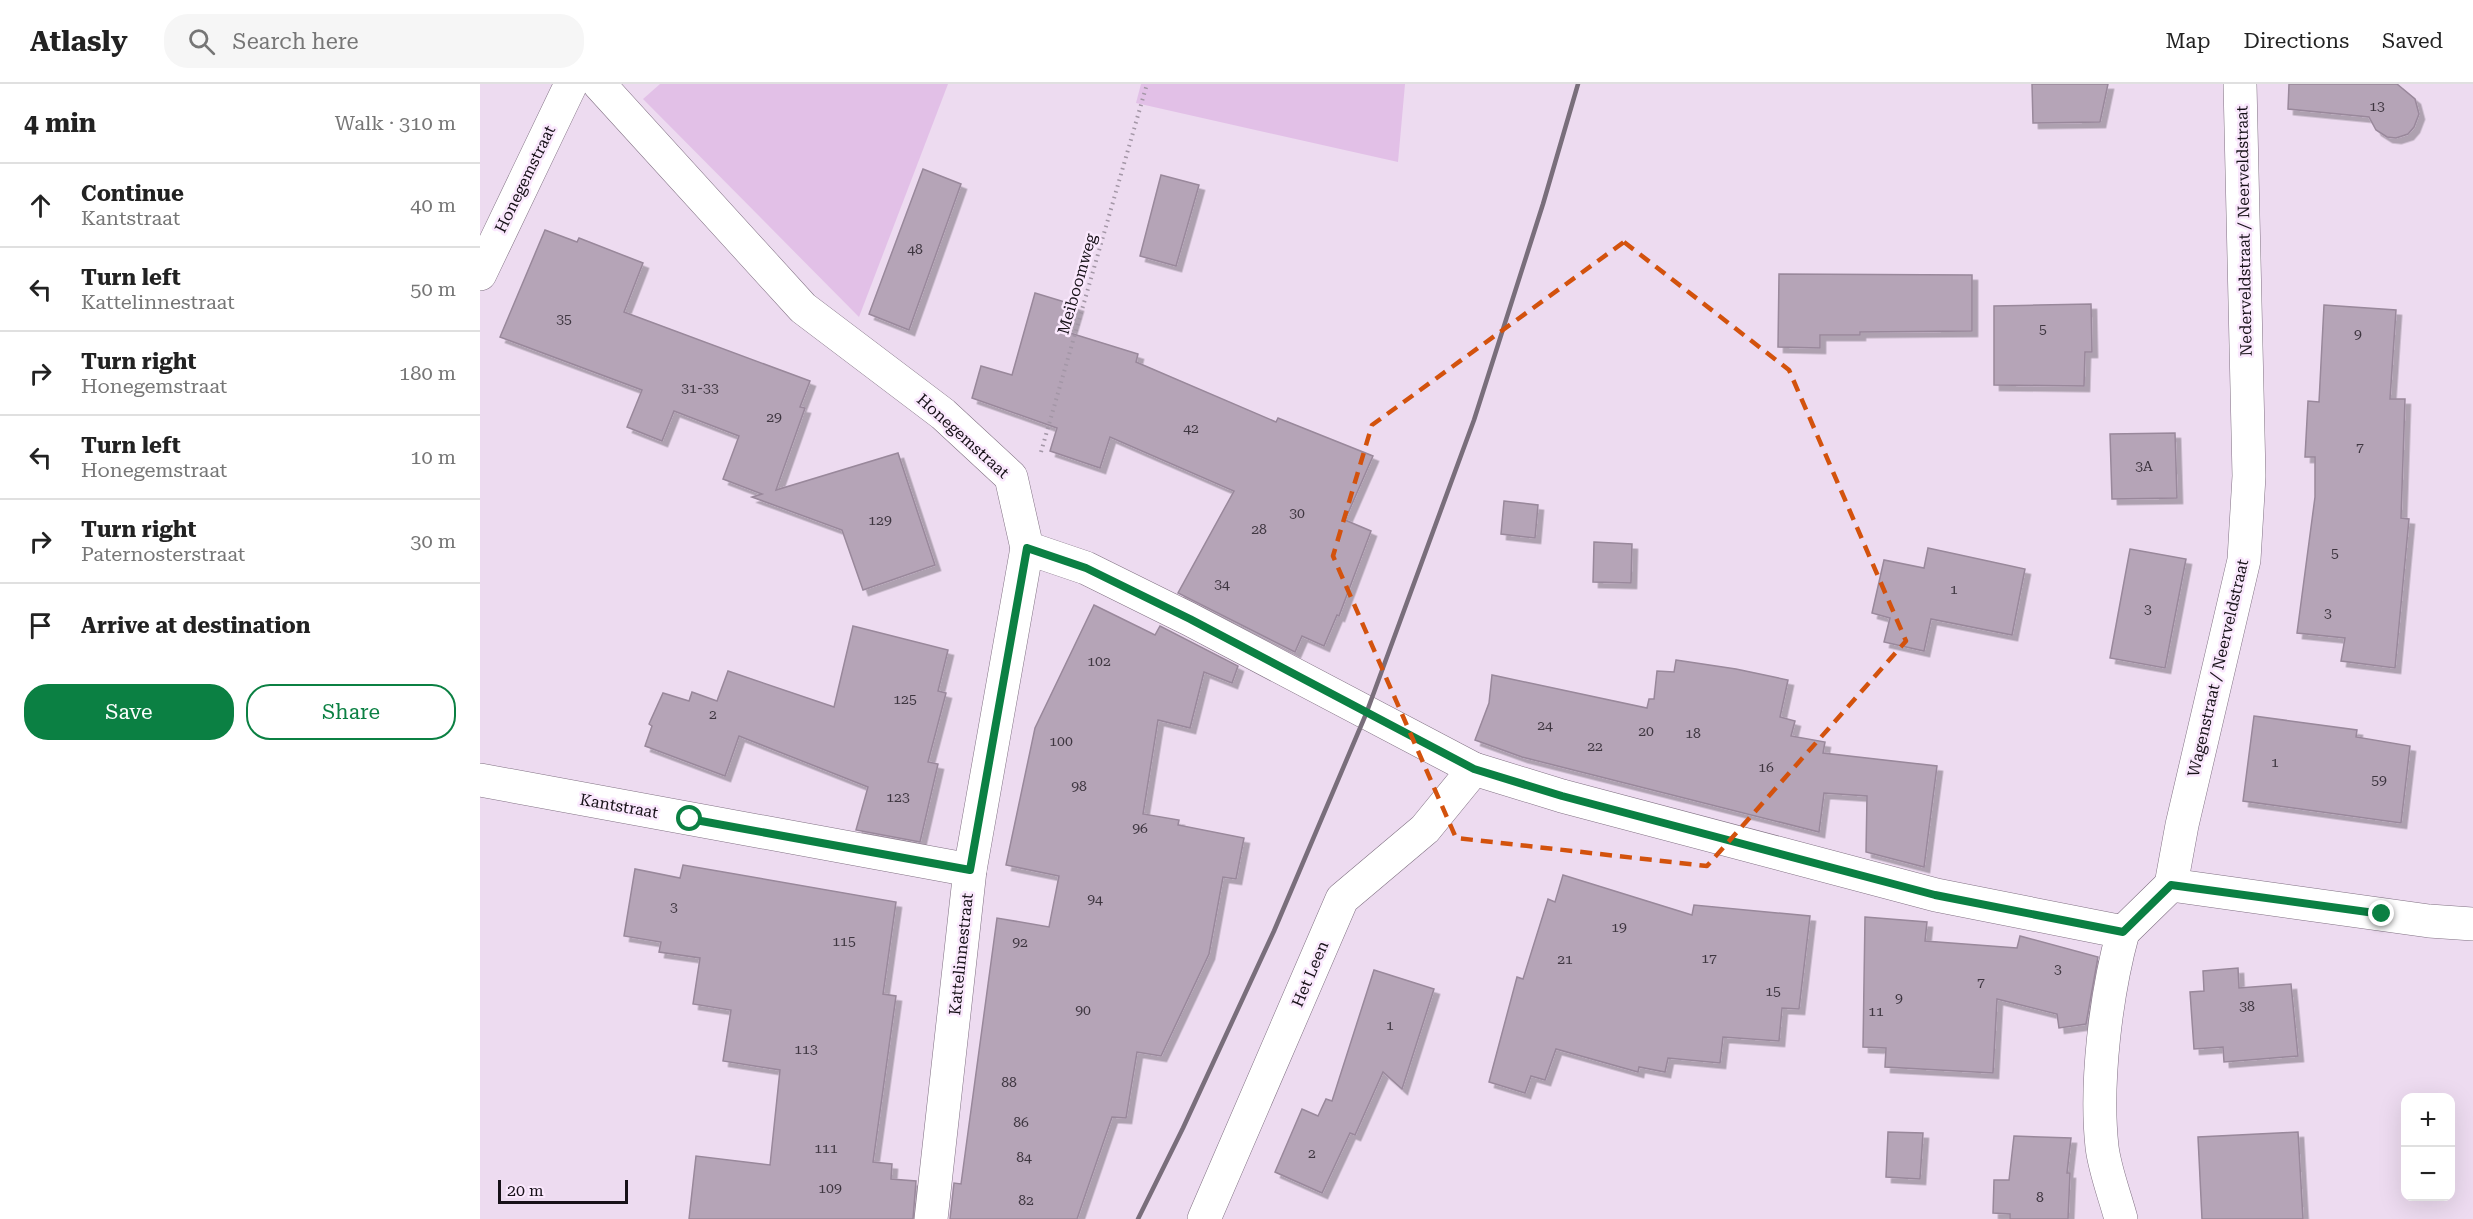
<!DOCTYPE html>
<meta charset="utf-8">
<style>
:root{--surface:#fff;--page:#f6f6f6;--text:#222;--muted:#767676;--line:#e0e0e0;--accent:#0b8043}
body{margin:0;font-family:"Roboto Serif",serif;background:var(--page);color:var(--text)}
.controls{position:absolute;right:18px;bottom:18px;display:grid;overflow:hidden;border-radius:12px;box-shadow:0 6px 24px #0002}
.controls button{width:54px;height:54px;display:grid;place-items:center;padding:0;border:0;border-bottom:2px solid var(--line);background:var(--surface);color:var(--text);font:30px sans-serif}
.scale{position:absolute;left:18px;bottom:15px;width:130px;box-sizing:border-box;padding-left:6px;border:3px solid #171118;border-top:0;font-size:16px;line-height:21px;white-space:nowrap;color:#171118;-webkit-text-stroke:4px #fae8fd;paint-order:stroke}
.stop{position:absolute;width:18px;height:18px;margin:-14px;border:4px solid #0b8043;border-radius:50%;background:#fff}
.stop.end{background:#0b8043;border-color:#fff;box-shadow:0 2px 6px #0008}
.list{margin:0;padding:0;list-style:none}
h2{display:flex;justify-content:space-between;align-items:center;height:78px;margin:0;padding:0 24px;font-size:26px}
h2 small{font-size:20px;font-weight:400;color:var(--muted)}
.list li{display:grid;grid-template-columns:39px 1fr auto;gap:18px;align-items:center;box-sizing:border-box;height:84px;padding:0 24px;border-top:2px solid var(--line)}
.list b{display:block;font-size:22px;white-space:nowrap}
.list p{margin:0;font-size:20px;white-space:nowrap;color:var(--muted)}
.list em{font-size:20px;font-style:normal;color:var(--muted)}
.actions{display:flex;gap:12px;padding:18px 24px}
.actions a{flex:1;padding:14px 0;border:2px solid var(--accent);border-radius:24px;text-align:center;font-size:21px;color:var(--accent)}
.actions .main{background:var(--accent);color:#fff}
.icon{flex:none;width:33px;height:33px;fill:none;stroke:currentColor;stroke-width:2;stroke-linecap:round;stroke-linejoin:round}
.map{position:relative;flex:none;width:1993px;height:1135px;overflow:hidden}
header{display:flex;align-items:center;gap:36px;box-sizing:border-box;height:84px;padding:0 30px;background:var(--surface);border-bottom:2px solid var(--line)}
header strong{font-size:28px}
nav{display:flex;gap:33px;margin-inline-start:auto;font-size:21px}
.search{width:420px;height:54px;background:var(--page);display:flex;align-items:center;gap:15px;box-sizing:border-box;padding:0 21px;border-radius:24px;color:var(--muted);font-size:22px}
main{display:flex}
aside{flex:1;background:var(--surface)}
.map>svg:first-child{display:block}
.green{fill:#e2c0e7}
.building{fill:#b5a4b7;stroke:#99889b;stroke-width:1.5;filter:url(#shadow)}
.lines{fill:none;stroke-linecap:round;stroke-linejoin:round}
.street-casing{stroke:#817183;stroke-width:34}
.path{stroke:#a396a6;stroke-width:4;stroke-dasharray:1.5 4.5;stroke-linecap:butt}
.street{stroke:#fff;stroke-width:33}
.rail{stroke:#796e7b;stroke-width:4.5}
.route{stroke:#0b8043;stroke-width:8}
.marked{fill:none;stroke:#d3520d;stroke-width:4.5;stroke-dasharray:12 8;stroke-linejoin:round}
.labels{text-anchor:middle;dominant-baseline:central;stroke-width:5;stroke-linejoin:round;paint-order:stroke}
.number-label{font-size:14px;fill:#3e3640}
.street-label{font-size:16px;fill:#171118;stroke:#fae8fd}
</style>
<header>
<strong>Atlasly</strong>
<div class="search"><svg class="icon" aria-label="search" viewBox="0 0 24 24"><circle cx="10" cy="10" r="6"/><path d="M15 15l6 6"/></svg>Search here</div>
<nav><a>Map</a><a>Directions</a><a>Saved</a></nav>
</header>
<main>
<aside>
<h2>4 min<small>Walk · 310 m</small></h2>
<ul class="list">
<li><svg class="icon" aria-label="ahead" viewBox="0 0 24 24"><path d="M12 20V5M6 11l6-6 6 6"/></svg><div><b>Continue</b><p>Kantstraat</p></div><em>40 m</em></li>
<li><svg class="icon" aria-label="left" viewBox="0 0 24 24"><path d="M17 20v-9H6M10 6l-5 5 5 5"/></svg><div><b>Turn left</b><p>Kattelinnestraat</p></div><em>50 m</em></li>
<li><svg class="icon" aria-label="right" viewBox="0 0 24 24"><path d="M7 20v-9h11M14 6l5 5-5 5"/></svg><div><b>Turn right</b><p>Honegemstraat</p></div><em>180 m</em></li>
<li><svg class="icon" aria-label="left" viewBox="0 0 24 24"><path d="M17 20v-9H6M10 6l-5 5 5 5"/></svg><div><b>Turn left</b><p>Honegemstraat</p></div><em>10 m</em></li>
<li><svg class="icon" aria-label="right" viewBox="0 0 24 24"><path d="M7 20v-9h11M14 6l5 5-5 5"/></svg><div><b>Turn right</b><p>Paternosterstraat</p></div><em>30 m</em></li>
<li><svg class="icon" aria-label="arrive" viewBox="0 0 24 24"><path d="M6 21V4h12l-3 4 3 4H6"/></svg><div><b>Arrive at destination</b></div></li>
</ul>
<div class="actions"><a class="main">Save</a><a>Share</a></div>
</aside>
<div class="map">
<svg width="1993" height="1135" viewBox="0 0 1993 1135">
<defs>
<filter id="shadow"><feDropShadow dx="5.5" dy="5.5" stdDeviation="0" flood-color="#0004"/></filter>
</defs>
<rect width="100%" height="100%" fill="#eddbf0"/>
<g class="green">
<polygon points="180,0 468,0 379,233 163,15"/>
<polygon points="661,0 925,0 918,78 656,19"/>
</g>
<g class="building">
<polygon points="1552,0 1628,0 1620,38 1553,39"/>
<polygon points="1809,0 1917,0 1935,15 1939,30 1934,43 1928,50 1916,54 1907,53 1896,46 1889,33 1808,25"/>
<polygon points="443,85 481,100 429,246 389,230"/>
<polygon points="681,91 719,101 696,182 660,172"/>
<polygon points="65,146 97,158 99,154 163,179 144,228 330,297 320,323 325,324 296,406 418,369 455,481 383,506 362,446 272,413 282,410 243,395 259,352 194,327 182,357 147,343 162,306 20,253"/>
<polygon points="1299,190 1492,191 1492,247 1380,248 1380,251 1340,251 1340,264 1298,263"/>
<polygon points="555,209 598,222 590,249 658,270 656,278 796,338 798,334 893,372 865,436 891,447 859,532 857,531 844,562 822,552 815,568 698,509 754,407 630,353 620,384 570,367 577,344 492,314 501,282 532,291"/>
<polygon points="1611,220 1612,268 1605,268 1604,302 1514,301 1514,222"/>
<polygon points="1844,221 1916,226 1910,315 1925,315 1921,434 1929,435 1915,584 1861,577 1865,554 1817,549 1835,413 1835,373 1825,373 1828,317 1839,318"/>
<polygon points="1695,349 1697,414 1632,415 1630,350"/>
<polygon points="1024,417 1058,421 1055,454 1021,450"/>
<polygon points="1114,458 1152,460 1151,499 1113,498"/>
<polygon points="1448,464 1545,485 1532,551 1451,535 1444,567 1404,558 1410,534 1392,529 1404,476 1444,484"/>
<polygon points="1650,465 1706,475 1685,584 1630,574"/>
<polygon points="614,521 675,551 680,542 758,582 752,599 724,588 710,644 678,636 663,730 699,736 698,741 764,754 756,795 743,793 729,870 681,972 657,968 646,1034 632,1033 597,1135 470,1135 474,1099 481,1100 517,834 569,843 579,792 526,781 555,644"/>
<polygon points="373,542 468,566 458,607 466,609 448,678 458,680 440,758 376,746 388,703 259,652 245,692 165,662 172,642 169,640 183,609 209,617 212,608 237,617 248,587 354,623"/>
<polygon points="1196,576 1256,585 1308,596 1300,633 1315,637 1311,652 1345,658 1343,669 1457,682 1444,783 1386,768 1387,712 1344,709 1339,748 1042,673 995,656 1009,619 1012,591 1167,624 1169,615 1174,615 1177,587 1194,588"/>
<polygon points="1774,632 1877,646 1876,653 1930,662 1921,739 1763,717"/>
<polygon points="203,781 416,818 403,910 416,912 393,1078 412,1080 411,1095 436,1097 433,1135 209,1135 216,1072 290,1081 300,986 243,977 251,926 213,920 220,874 179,868 181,858 144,852 155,785 200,794"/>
<polygon points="1083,791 1212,831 1214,821 1330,832 1319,925 1302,924 1299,957 1243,953 1240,979 1188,974 1185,988 1159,983 1158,988 1076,965 1065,996 1051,992 1045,1009 1009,998 1037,893 1043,895 1068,815 1075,818"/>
<polygon points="1385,833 1447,838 1445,857 1537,864 1540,852 1618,873 1606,940 1579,944 1577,930 1517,915 1513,989 1405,983 1406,964 1383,963"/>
<polygon points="1758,884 1759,904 1811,900 1818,972 1744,978 1743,963 1714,965 1710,908 1724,907 1723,887"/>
<polygon points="894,886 954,905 922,1005 903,988 875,1051 870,1049 842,1109 795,1088 822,1025 838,1032 846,1015 852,1017"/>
<polygon points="1408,1048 1443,1049 1440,1095 1406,1093"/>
<polygon points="1818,1048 1823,1135 1722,1135 1718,1053"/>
<polygon points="1534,1052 1591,1054 1587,1089 1590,1089 1588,1135 1530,1135 1530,1130 1513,1129 1514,1096 1529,1096"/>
</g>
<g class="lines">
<g class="street-casing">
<g id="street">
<polyline points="119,0 323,224 463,330 531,393 547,464 606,484 709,535 994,685 1082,712 1456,811 1643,848 1691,801"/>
<polyline points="0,190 91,0"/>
<polyline points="0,696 490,786"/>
<polyline points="1691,801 1702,741 1764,476 1769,392 1760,0"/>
<polyline points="1691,801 1949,837 1993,840"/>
<polyline points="451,1135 490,786 547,464"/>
<polyline points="724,1135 862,815 945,745 994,685"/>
<path d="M1641,1135C1635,1112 1625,1087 1622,1063C1615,999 1626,910 1643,848"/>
</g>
</g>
<polyline class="path" points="561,368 667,0"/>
<use href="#street" class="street"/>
<polyline class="rail" points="658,1135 703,1044 794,847 886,630 994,336 1063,120 1098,0"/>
</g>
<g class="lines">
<polyline class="route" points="210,735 490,786 547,464 606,484 710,535 994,685 1082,712 1455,811 1643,848 1691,801 1902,830"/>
</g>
<path class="marked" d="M1144,158L1309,286L1426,557L1227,782L976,754L853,472L892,341Z"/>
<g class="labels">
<g class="number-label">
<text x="1897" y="22">13</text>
<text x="435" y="165">48</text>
<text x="84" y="235">35</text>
<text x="1563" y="245">5</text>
<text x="1878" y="250">9</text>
<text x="220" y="304">31-33</text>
<text x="294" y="333">29</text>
<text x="711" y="344">42</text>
<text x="1880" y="363">7</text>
<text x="1664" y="382">3A</text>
<text x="817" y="429">30</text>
<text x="400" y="436">129</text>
<text x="779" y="445">28</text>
<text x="1855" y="469">5</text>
<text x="742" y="500">34</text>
<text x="1474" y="505">1</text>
<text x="1668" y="525">3</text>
<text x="1848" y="529">3</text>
<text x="619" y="577">102</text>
<text x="425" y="615">125</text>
<text x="233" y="630">2</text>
<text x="1065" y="641">24</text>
<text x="1166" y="647">20</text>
<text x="1213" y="649">18</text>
<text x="581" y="657">100</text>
<text x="1115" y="662">22</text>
<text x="1795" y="678">1</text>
<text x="1286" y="683">16</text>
<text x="1899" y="696">59</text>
<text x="599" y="702">98</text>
<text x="418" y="713">123</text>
<text x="660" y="744">96</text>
<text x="615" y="815">94</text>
<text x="194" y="823">3</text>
<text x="1139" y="843">19</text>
<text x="364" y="857">115</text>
<text x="540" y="858">92</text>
<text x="1229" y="874">17</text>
<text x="1085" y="875">21</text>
<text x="1578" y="885">3</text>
<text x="1501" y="898">7</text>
<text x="1293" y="907">15</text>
<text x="1419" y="914">9</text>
<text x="1767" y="922">38</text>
<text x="603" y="926">90</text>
<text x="1396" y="927">11</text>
<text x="910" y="941">1</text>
<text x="326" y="965">113</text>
<text x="529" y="998">88</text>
<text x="541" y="1038">86</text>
<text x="346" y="1064">111</text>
<text x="832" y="1069">2</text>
<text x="544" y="1073">84</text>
<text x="350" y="1104">109</text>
<text x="1560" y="1113">8</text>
<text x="546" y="1116">82</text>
</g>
<g class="street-label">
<text transform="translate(45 95) rotate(-64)">Honegemstraat</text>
<text transform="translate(1764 147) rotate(-91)">Nederveldstraat / Neerveldstraat</text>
<text transform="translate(597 200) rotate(-74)">Meiboomweg</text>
<text transform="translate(483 352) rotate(42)">Honegemstraat</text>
<text transform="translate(1738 584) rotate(-77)">Wagenstraat / Neerveldstraat</text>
<text transform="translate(139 722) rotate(10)">Kantstraat</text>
<text transform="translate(481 870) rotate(-84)">Kattelinnestraat</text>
<text transform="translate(830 890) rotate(-67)">Het Leen</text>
</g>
</g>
</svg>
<div class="controls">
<button>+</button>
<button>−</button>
</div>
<div class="scale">20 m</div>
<div class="stop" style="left:210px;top:735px"></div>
<div class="stop end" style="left:1902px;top:830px"></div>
</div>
</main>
